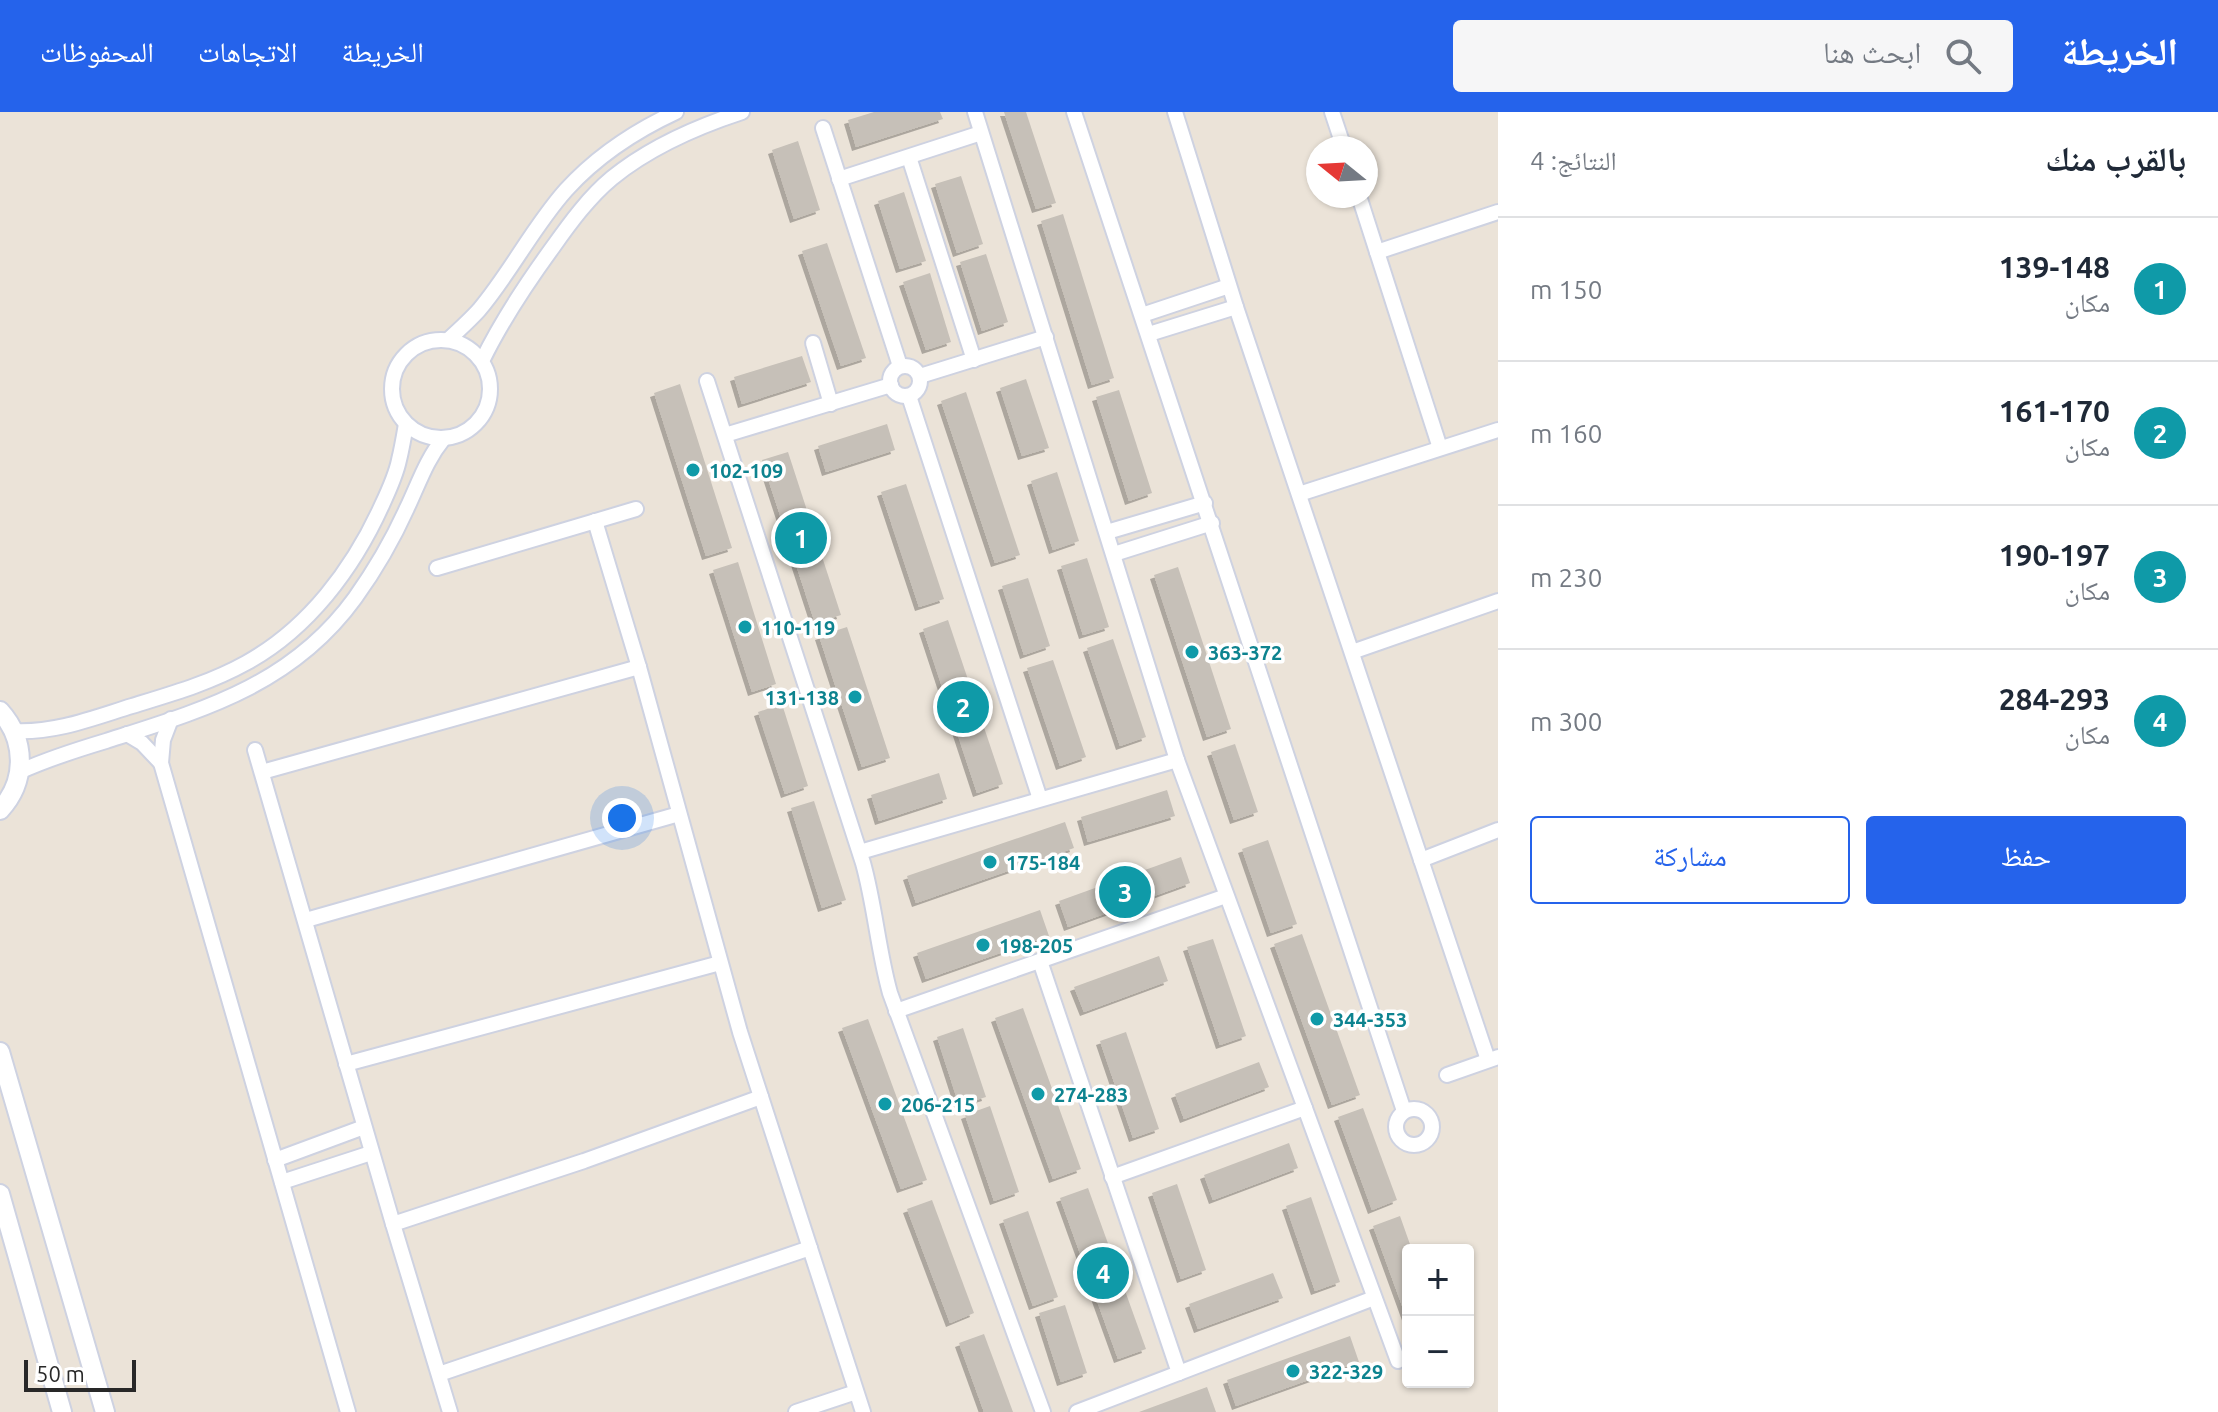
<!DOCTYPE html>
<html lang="ar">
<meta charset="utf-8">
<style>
:root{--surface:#fff;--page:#f6f6f7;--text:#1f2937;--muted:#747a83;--line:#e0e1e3;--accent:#2563eb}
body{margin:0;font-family:Ubuntu,"Noto Naskh Arabic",sans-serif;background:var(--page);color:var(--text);direction:rtl}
.controls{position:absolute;right:24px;bottom:24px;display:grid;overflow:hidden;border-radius:8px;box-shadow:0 2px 6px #0004}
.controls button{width:72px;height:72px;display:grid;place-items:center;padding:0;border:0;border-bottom:2px solid var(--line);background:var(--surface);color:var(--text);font:40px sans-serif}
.compass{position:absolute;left:1306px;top:24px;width:72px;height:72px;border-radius:50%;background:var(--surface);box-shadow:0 2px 6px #0004;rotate:288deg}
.scale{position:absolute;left:24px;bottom:20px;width:112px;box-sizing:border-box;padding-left:8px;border:4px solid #282828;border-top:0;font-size:22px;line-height:28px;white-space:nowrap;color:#282828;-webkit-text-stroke:6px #fff;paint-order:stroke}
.you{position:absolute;left:622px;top:706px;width:28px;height:28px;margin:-20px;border:6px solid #fff;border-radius:50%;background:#1a73e8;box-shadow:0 0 0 12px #1a73e833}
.badge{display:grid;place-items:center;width:52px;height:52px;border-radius:50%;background:var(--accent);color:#fff;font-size:26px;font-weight:700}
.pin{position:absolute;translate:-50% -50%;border:4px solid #fff;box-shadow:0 2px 8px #0006}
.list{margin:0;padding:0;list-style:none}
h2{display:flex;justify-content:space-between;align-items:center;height:104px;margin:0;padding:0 32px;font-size:34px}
h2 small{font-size:26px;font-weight:400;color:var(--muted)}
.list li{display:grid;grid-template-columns:52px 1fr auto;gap:24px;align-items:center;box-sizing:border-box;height:144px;padding:0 32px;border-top:2px solid var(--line)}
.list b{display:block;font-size:30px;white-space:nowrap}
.list p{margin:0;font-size:26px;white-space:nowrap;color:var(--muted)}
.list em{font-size:26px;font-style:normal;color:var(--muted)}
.actions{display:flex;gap:16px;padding:24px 32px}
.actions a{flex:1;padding:18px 0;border:2px solid var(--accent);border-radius:8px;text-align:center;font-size:28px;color:var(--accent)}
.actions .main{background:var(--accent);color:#fff}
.icon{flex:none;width:44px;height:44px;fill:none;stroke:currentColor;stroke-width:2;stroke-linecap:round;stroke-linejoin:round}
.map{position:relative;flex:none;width:1498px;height:1300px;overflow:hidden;direction:ltr}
header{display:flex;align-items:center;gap:48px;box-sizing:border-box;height:112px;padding:0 40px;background:var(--accent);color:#fff}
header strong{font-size:38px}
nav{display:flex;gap:44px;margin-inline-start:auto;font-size:28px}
.search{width:560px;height:72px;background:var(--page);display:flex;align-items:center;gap:20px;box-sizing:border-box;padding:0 28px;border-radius:8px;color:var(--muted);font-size:30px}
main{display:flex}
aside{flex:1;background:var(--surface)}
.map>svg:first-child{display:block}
.building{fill:#c6c0b8;filter:url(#shadow)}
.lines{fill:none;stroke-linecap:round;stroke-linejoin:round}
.minor-casing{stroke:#ced2e1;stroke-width:18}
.tertiary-casing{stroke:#ced2e1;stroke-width:22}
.minor{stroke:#fff;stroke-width:14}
.tertiary{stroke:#fff;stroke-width:18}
.culture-dot{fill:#0f9aa8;stroke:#fff;stroke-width:3}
.labels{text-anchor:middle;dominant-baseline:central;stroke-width:7;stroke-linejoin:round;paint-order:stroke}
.culture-label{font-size:20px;font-weight:bold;fill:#0d838f;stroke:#fff;text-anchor:start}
</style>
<header>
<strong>الخريطة</strong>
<div class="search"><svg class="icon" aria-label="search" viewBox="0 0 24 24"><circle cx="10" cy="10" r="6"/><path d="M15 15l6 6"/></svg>ابحث هنا</div>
<nav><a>الخريطة</a><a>الاتجاهات</a><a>المحفوظات</a></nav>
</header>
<main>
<aside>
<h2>بالقرب منك<small>النتائج: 4</small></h2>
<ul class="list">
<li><span class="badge" style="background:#0f9aa8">1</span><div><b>139-148</b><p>مكان</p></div><em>150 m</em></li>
<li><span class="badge" style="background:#0f9aa8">2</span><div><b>161-170</b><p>مكان</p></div><em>160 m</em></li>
<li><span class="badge" style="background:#0f9aa8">3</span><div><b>190-197</b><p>مكان</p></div><em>230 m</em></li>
<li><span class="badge" style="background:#0f9aa8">4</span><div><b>284-293</b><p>مكان</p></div><em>300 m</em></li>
</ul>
<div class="actions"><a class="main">حفظ</a><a>مشاركة</a></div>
</aside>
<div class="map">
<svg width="1498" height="1300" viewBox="0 0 1498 1300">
<defs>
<filter id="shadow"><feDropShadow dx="-4" dy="4" stdDeviation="0" flood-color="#0004"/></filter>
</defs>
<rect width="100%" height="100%" fill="#ebe3d8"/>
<g class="building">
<polygon points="874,0 940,0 943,7 856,35 848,8"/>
<polygon points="1004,0 1026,0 1056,91 1036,97"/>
<polygon points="798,29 820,98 794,107 772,38"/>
<polygon points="961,64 983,132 957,141 935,72"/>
<polygon points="904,80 926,149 900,157 878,89"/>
<polygon points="1063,102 1114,266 1092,273 1041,109"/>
<polygon points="827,131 866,246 841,254 802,139"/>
<polygon points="986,142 1008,210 982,219 960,150"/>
<polygon points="930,161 951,230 926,238 903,170"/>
<polygon points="802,244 811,270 742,292 734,265"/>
<polygon points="1026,267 1049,336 1022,344 1000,276"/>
<polygon points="680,272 732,436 706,444 654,281"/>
<polygon points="1119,278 1152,381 1129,389 1096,285"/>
<polygon points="966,280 1020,443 995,451 941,289"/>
<polygon points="887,312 895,338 826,360 818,334"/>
<polygon points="788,340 841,503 815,511 762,348"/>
<polygon points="1057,360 1079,429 1053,438 1031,369"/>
<polygon points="906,372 944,487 919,495 881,380"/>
<polygon points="1087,446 1109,515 1083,523 1061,454"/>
<polygon points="738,450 776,572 752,580 713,458"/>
<polygon points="1178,455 1231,617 1207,625 1154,463"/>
<polygon points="1028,466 1050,534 1024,543 1002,474"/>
<polygon points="948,508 1003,672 977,681 923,517"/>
<polygon points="847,515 890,646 862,655 819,524"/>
<polygon points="1113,527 1146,625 1120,634 1087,536"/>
<polygon points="1053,548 1086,645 1060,654 1027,556"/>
<polygon points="782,592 808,674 785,682 758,600"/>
<polygon points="1235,632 1258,700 1234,708 1211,640"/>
<polygon points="939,661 947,687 879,709 871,683"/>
<polygon points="1167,678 1175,704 1088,730 1081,705"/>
<polygon points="814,689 846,788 822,796 791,696"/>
<polygon points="1065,710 1074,736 916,791 907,764"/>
<polygon points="1268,728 1297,812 1271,821 1242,737"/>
<polygon points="1181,745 1190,771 1068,815 1059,789"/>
<polygon points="1040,798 1049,824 926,867 917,841"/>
<polygon points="1302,822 1360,983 1332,993 1274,832"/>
<polygon points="1213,827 1246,924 1220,933 1187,835"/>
<polygon points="1159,844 1168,869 1084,900 1074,875"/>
<polygon points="1023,896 1081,1057 1053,1067 995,906"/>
<polygon points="868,907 927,1068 901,1077 842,916"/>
<polygon points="963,916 986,985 959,993 937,925"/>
<polygon points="1126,920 1159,1017 1133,1026 1100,929"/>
<polygon points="1259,950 1269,975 1184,1007 1175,982"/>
<polygon points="990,994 1019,1080 994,1089 965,1003"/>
<polygon points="1363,996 1397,1088 1372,1098 1338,1005"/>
<polygon points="1289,1031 1298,1056 1213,1088 1204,1063"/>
<polygon points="1177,1072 1206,1158 1181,1167 1152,1081"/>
<polygon points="1088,1076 1146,1237 1118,1247 1060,1086"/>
<polygon points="1311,1085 1340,1170 1315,1179 1286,1094"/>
<polygon points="932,1088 974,1201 950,1211 907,1097"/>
<polygon points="1028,1099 1058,1185 1033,1194 1003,1108"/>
<polygon points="1400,1104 1412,1138 1408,1138 1408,1210 1373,1114"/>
<polygon points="1273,1161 1283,1186 1198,1217 1189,1192"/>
<polygon points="1065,1193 1087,1261 1061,1270 1039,1201"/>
<polygon points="984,1222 1013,1300 984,1300 959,1231"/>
<polygon points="1350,1224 1359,1250 1236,1294 1227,1268"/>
<polygon points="1207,1275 1216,1300 1139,1300"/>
</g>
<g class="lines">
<g class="minor-casing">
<g id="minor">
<polyline points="975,0 1177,648 1398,1249"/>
<path d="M1074,0C1186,333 1293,666 1404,999"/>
<polyline points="1175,0 1236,195 1488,948"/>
<polyline points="1332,0 1344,36"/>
<polyline points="823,16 900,254"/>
<polyline points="909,45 974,248"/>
<polyline points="839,67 981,21"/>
<polyline points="1359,84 1440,336"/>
<polyline points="1377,140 1498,100"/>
<polyline points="1142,203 1229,174"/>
<polyline points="1149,222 1236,195"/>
<circle cx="441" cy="277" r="49"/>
<path d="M448,228C459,218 470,208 479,198C511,160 533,115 566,78C597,44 635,19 676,0"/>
<polyline points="813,231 831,292"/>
<path d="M482,249C502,208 526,172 553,135C570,111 589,85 612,66C650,35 696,15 742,0"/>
<circle cx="905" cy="269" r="15"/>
<polyline points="920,264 1046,225"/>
<path d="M707,269L863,751C875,794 878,838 890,881L1043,1300"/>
<polyline points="909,284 1040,687"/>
<polyline points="725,323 891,273"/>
<polyline points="1299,382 1498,318"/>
<polyline points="595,409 639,555 740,920 863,1300"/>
<polyline points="1107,420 1205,391"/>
<polyline points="1114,442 1212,411"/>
<polyline points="437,456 636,397"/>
<polyline points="1352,540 1498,489"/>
<polyline points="171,607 163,628 161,651 348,1300"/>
<path d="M14,619C56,621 93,606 132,594C171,582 210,571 246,551C308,517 353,457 382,393C389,378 396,363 399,348C402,336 404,324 406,312"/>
<polyline points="127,622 142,631 161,651"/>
<polyline points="255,638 393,1112"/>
<path d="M19,660C47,647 76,638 106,629C203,598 292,573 355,486C375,458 393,427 407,396C419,371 426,348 444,326"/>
<polyline points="262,660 639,555"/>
<polyline points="860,740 1177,648"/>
<polyline points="1421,748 1498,718"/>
<polyline points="306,808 679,702"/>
<polyline points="1040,849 1179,1261"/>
<polyline points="896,899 1226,784"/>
<polyline points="346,952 720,851"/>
<polyline points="1447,963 1498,945"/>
<circle cx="1414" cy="1015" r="18"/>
<polyline points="275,1048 364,1015"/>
<polyline points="1112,1065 1305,996"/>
<polyline points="282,1070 371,1041"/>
<polyline points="439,1262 810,1136"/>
<polyline points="450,1300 393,1112 584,1049 761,985"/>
<polyline points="796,1300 856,1280"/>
<polyline points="1077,1300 1374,1186"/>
</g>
</g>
<g class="tertiary-casing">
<g id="tertiary">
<path d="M0,599C26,628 27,669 0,698"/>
<polyline points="0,940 105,1300"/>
<polyline points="0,1082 62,1300"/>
</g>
</g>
<use href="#minor" class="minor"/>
<use href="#tertiary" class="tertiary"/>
</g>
<g class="culture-dot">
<circle cx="693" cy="358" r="8"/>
<circle cx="745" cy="515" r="8"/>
<circle cx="1192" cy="540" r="8"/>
<circle cx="855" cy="585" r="8"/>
<circle cx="990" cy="750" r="8"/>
<circle cx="983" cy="833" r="8"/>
<circle cx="1317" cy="907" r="8"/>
<circle cx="1038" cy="982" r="8"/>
<circle cx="885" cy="992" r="8"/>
<circle cx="1293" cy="1259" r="8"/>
</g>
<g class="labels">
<g class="culture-label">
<text x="709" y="358">102-109</text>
<text x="761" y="515">110-119</text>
<text x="1208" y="540">363-372</text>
<text x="839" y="585" text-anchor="end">131-138</text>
<text x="1006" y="750">175-184</text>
<text x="999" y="833">198-205</text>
<text x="1333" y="907">344-353</text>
<text x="1054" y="982">274-283</text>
<text x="901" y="992">206-215</text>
<text x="1309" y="1259">322-329</text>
</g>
</g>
</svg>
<div class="controls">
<button>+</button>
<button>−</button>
</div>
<svg class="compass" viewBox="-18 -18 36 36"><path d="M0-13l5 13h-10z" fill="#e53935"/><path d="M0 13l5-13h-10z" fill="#747a83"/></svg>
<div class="scale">50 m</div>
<div class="you"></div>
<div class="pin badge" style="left:801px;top:426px;background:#0f9aa8">1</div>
<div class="pin badge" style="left:963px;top:595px;background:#0f9aa8">2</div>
<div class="pin badge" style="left:1125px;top:780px;background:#0f9aa8">3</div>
<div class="pin badge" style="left:1103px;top:1161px;background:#0f9aa8">4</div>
</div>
</main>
